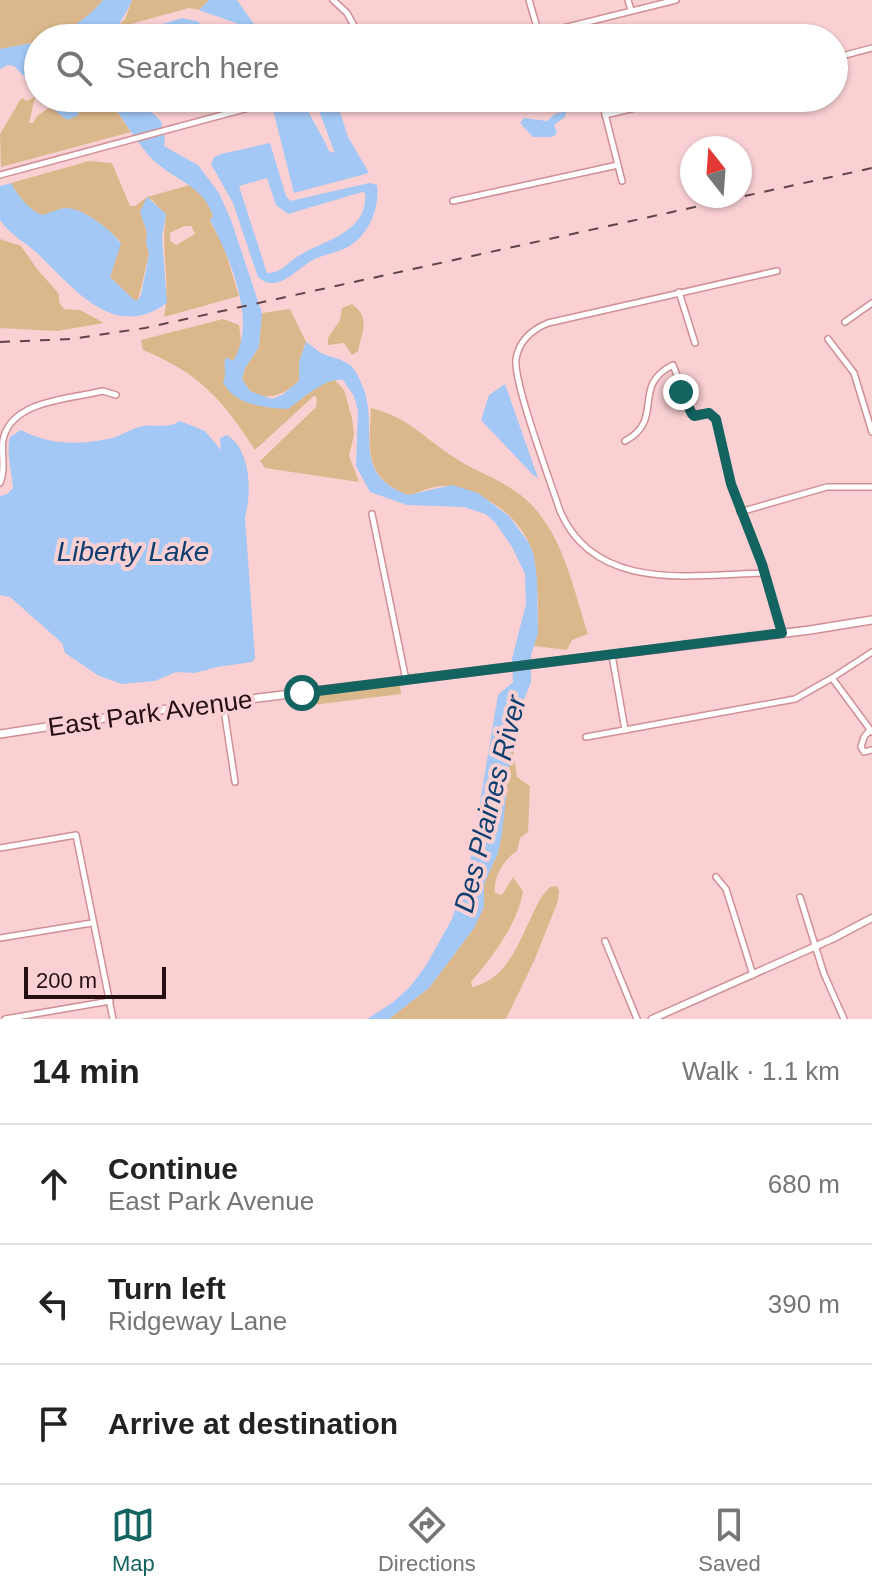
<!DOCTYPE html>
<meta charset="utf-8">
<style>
:root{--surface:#fff;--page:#f6f6f6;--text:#222;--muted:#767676;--line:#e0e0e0;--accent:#136361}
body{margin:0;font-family:Arial,sans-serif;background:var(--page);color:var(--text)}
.compass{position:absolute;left:680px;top:136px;width:72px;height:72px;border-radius:50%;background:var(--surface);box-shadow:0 2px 6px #0004;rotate:343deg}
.scale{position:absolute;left:24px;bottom:20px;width:142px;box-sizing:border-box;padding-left:8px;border:4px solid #260f12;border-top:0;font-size:22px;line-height:28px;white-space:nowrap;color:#260f12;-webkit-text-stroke:6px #fad0d3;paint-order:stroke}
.stop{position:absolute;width:24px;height:24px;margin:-18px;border:6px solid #136361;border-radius:50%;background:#fff}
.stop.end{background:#136361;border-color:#fff;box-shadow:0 2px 8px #0008}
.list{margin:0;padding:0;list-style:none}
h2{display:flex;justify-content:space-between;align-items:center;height:104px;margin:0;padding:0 32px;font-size:34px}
h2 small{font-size:26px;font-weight:400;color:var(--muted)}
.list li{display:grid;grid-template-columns:52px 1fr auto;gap:24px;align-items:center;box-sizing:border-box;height:120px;padding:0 32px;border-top:2px solid var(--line)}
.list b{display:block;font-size:30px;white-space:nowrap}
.list p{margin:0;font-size:26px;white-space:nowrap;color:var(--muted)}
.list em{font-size:26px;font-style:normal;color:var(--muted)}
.icon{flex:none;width:44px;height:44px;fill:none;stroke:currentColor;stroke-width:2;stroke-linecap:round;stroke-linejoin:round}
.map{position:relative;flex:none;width:872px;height:1019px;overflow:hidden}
.search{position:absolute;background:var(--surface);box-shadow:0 2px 6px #0004;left:24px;right:24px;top:24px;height:88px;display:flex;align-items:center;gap:20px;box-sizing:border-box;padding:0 28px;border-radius:44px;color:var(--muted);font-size:30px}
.sheet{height:464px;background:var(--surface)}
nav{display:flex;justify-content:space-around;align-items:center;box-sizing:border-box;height:112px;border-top:2px solid var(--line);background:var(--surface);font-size:22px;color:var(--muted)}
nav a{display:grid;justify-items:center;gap:4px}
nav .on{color:var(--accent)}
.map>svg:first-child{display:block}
.green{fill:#dbb88b;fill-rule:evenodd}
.water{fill:#a3c8f5;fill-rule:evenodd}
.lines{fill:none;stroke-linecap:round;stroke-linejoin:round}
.minor-casing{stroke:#d08f95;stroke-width:8}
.tertiary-casing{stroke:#d08f95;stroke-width:9}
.secondary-casing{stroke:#d08f95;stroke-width:10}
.minor{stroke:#fff;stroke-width:5}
.tertiary{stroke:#fff;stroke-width:6}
.secondary{stroke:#fff;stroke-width:7}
.rail{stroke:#604447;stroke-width:2;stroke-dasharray:10 10;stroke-linecap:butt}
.route{stroke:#136361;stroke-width:10}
.labels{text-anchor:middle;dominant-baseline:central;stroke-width:8;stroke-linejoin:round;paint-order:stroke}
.street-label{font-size:26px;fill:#260f12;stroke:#fad0d3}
.water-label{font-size:28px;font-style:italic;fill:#0f3f70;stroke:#fad0d3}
</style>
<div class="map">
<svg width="872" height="1019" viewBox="0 0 872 1019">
<rect width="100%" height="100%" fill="#fad0d3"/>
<g class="green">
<path d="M0,0H103C86,20 65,38 38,38V42L0,49Z"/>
<polygon points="132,0 209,0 199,10 189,8 116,28 125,19"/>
<polygon points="35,97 29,123 33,123 37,116 50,107 67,119 78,115 79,111 71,98 108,98 131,132 1,167 0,134 20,100 23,98 26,101"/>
<path d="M89,161L112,163L130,206H135L147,197L190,185C202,194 209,202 213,216L210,221L224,247L239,296L164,317C171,283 160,249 166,215L151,199L140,212L147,232L146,243L149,254L138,300H134L110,277L120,241C108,229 83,208 66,208C58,208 49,216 41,215C29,213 16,192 11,183ZM184,226H191L195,234L176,245L170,241V233Z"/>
<polygon points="0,239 21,246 37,269 59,294 59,302 64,309 80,310 104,323 57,331 0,328"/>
<path d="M352,304C371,318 362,332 358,351L352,355L344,343L328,345V338L340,320L342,308Z"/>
<path d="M290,309L306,342L299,362V381C281,398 255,406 242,379L245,368L259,347L262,313Z"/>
<path d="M223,319L239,325L242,347L233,361L227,358L228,372L255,405L334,379L344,390L352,418L354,435L349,456L359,482L265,468L260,461L316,407L317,400L315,395L255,450C223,400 199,373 143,350L141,340Z"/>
<path d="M371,408C407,417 420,434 449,454C471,470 496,477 518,493C562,526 572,585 588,634L572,640L567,650L534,646C538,631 538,618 538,603C537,586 537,569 533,553C521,515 482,490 444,486C432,485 419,493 408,495C363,478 369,447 371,408Z"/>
<polygon points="400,685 401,694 304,706 302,697"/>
<path d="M512,742L517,777L530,786L528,832L520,838L517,851C504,859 493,877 495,893L502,895L513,877L523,891C518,924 492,957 471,982L472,987C513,979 523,927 542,896L550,887L557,886L559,891L558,901L534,961L506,1019H389L429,988L474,928L484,907V884L498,853Z"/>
</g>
<g class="water">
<path d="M103,0H132C127,13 116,26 114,38H51C71,28 88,18 103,0Z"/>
<polygon points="209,0 237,0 256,27 269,38 122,38 126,35 182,18 197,21 211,34 227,34 244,30 244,26 199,10"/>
<polygon points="38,42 38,91 14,66 8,65 0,69 0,49"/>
<polygon points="43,98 71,98 79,115 67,120 50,107"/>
<path d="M108,98C124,98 131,109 147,108L161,121L165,139L164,146L198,165L219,193L231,220L262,313L259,347L245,368L242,379L250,391L272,399L282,395L299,381V362L306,342C312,345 316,350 321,353C330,357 343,359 350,365C356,370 360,380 363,387C380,431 349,473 408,495L452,485L478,493L509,516L529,543L534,556L537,580L538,633L531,655V682L521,707L512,742L502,834L498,853L484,884V907L474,928L429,988L389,1019H367L392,1003L409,988L425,967L452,919L470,862L498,695L513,682L512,659L526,604L525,574L512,547L494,521L485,514L464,507L407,505L370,492L356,466L358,410L354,396L343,380C324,378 304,398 288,409C265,408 234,405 223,382C228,371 222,367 226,357L233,361C258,322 230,258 210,220L213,216C203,184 170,179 149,156C134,138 122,117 108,98Z"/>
<path d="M319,98L332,99L328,103L339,109L348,137L369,173L294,193L273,110ZM311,107L319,111L335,153L329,151C323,137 315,125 308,111Z"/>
<polygon points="566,111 565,117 554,125 557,133 552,137 533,137 520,123 524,118 547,121 555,114"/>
<path d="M270,143L286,196L290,201L369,183L377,185C380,206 370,233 351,245C339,253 323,254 311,261C295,271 276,294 258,277L233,203L211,164L214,157L221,154ZM267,178L276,205L288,214L362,192L365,193C369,232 325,240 300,255C287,262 283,273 267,273L239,186Z"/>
<path d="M11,183C18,196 29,210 42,215C49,213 60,208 67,208C84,209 112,230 121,244L110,277L134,300H138L141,295L149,254L146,243L147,232L140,212L147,197L166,214L162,237L167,303C113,342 74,288 37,253C26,243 8,233 0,220V186Z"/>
<polygon points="505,384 538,478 534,476 481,420 489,395"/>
<path d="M180,421L205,431L221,450L220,438L227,435C251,450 252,492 245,517L255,658L252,662L217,667L195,673L176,672L155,681L122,684L99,676L65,653L62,643L10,597L0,595V496L7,494L13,488C12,474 6,451 10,437L21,430C49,445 78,445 108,439C120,437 131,428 144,426C157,424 168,429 180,421Z"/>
</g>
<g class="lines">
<g class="minor-casing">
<g id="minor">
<polyline points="333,0 347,13 361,38"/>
<polyline points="529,0 539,34"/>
<polyline points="628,0 631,10"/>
<polyline points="582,24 585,38"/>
<polyline points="523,38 676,0"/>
<polyline points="834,58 872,48"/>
<polyline points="601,98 622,181"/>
<polyline points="605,115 677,98"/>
<polyline points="0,175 285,98"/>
<polyline points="453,201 618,165"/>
<polyline points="679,292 695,343"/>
<polyline points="845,322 872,303"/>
<polyline points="828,339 854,373 872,432"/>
<path d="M625,441C666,419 630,386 673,365L692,414L709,413L716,419L731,484L762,564L782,633"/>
<path d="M0,483C6,470 1,454 3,440C11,400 70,399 103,391L116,395"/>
<polyline points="740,512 827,487 872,487"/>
<polyline points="372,514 406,680"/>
<path d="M764,573C693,575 595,593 560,511C551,483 513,382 516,359C519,341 531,330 548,323L777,271"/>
<polyline points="872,652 832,678 872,732"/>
<polyline points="612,655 625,730"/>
<polyline points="223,703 235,782"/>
<polyline points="870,730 864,737 861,747 864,752 872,750"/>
<polyline points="586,737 795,699 832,678"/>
<polyline points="0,848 76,835 113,1019"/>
<polyline points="716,877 726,889 753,975"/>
<polyline points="800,897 824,974 844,1019"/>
<polyline points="0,938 92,923"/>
<polyline points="605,941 637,1019"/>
<polyline points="5,1019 110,1001"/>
</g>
</g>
<g class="tertiary-casing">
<polyline id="tertiary" points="652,1019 832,939 872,918"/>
</g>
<g class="secondary-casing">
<polyline id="secondary" points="0,734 144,712 810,630 872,620"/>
</g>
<use href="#minor" class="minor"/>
<use href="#tertiary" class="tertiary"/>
<use href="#secondary" class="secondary"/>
<polyline class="rail" points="0,342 72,339 145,328 872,168"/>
</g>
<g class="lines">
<polyline class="route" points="302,693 782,633 762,564 731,484 716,419 709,413 694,416 692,414 681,392"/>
</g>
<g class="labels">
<g class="street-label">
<text transform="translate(150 713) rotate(-8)">East Park Avenue</text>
</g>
<g class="water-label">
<text x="133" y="551">Liberty Lake</text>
<text transform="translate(490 804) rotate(-76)">Des Plaines River</text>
</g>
</g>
</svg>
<svg class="compass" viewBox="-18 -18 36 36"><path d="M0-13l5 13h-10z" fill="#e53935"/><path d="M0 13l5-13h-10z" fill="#767676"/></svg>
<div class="scale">200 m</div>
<div class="stop" style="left:302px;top:693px"></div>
<div class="stop end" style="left:681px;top:392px"></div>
<div class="search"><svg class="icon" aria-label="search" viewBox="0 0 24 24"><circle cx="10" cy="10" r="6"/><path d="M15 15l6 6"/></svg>Search here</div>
</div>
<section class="sheet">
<h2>14 min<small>Walk · 1.1 km</small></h2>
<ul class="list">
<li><svg class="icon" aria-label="ahead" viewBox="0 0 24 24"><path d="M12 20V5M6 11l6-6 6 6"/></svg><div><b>Continue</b><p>East Park Avenue</p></div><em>680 m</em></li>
<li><svg class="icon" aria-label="left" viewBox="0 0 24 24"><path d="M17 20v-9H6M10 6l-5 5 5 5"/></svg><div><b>Turn left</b><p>Ridgeway Lane</p></div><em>390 m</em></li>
<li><svg class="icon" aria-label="arrive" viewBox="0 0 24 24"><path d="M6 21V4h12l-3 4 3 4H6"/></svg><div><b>Arrive at destination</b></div></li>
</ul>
</section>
<nav>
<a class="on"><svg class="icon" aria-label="map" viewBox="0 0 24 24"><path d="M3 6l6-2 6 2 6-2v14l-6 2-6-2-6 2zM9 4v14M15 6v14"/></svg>Map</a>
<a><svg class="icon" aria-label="directions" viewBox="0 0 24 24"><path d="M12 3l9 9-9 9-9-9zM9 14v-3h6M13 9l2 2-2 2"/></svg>Directions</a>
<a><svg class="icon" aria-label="saved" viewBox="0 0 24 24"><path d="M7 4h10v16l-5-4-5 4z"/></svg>Saved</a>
</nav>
